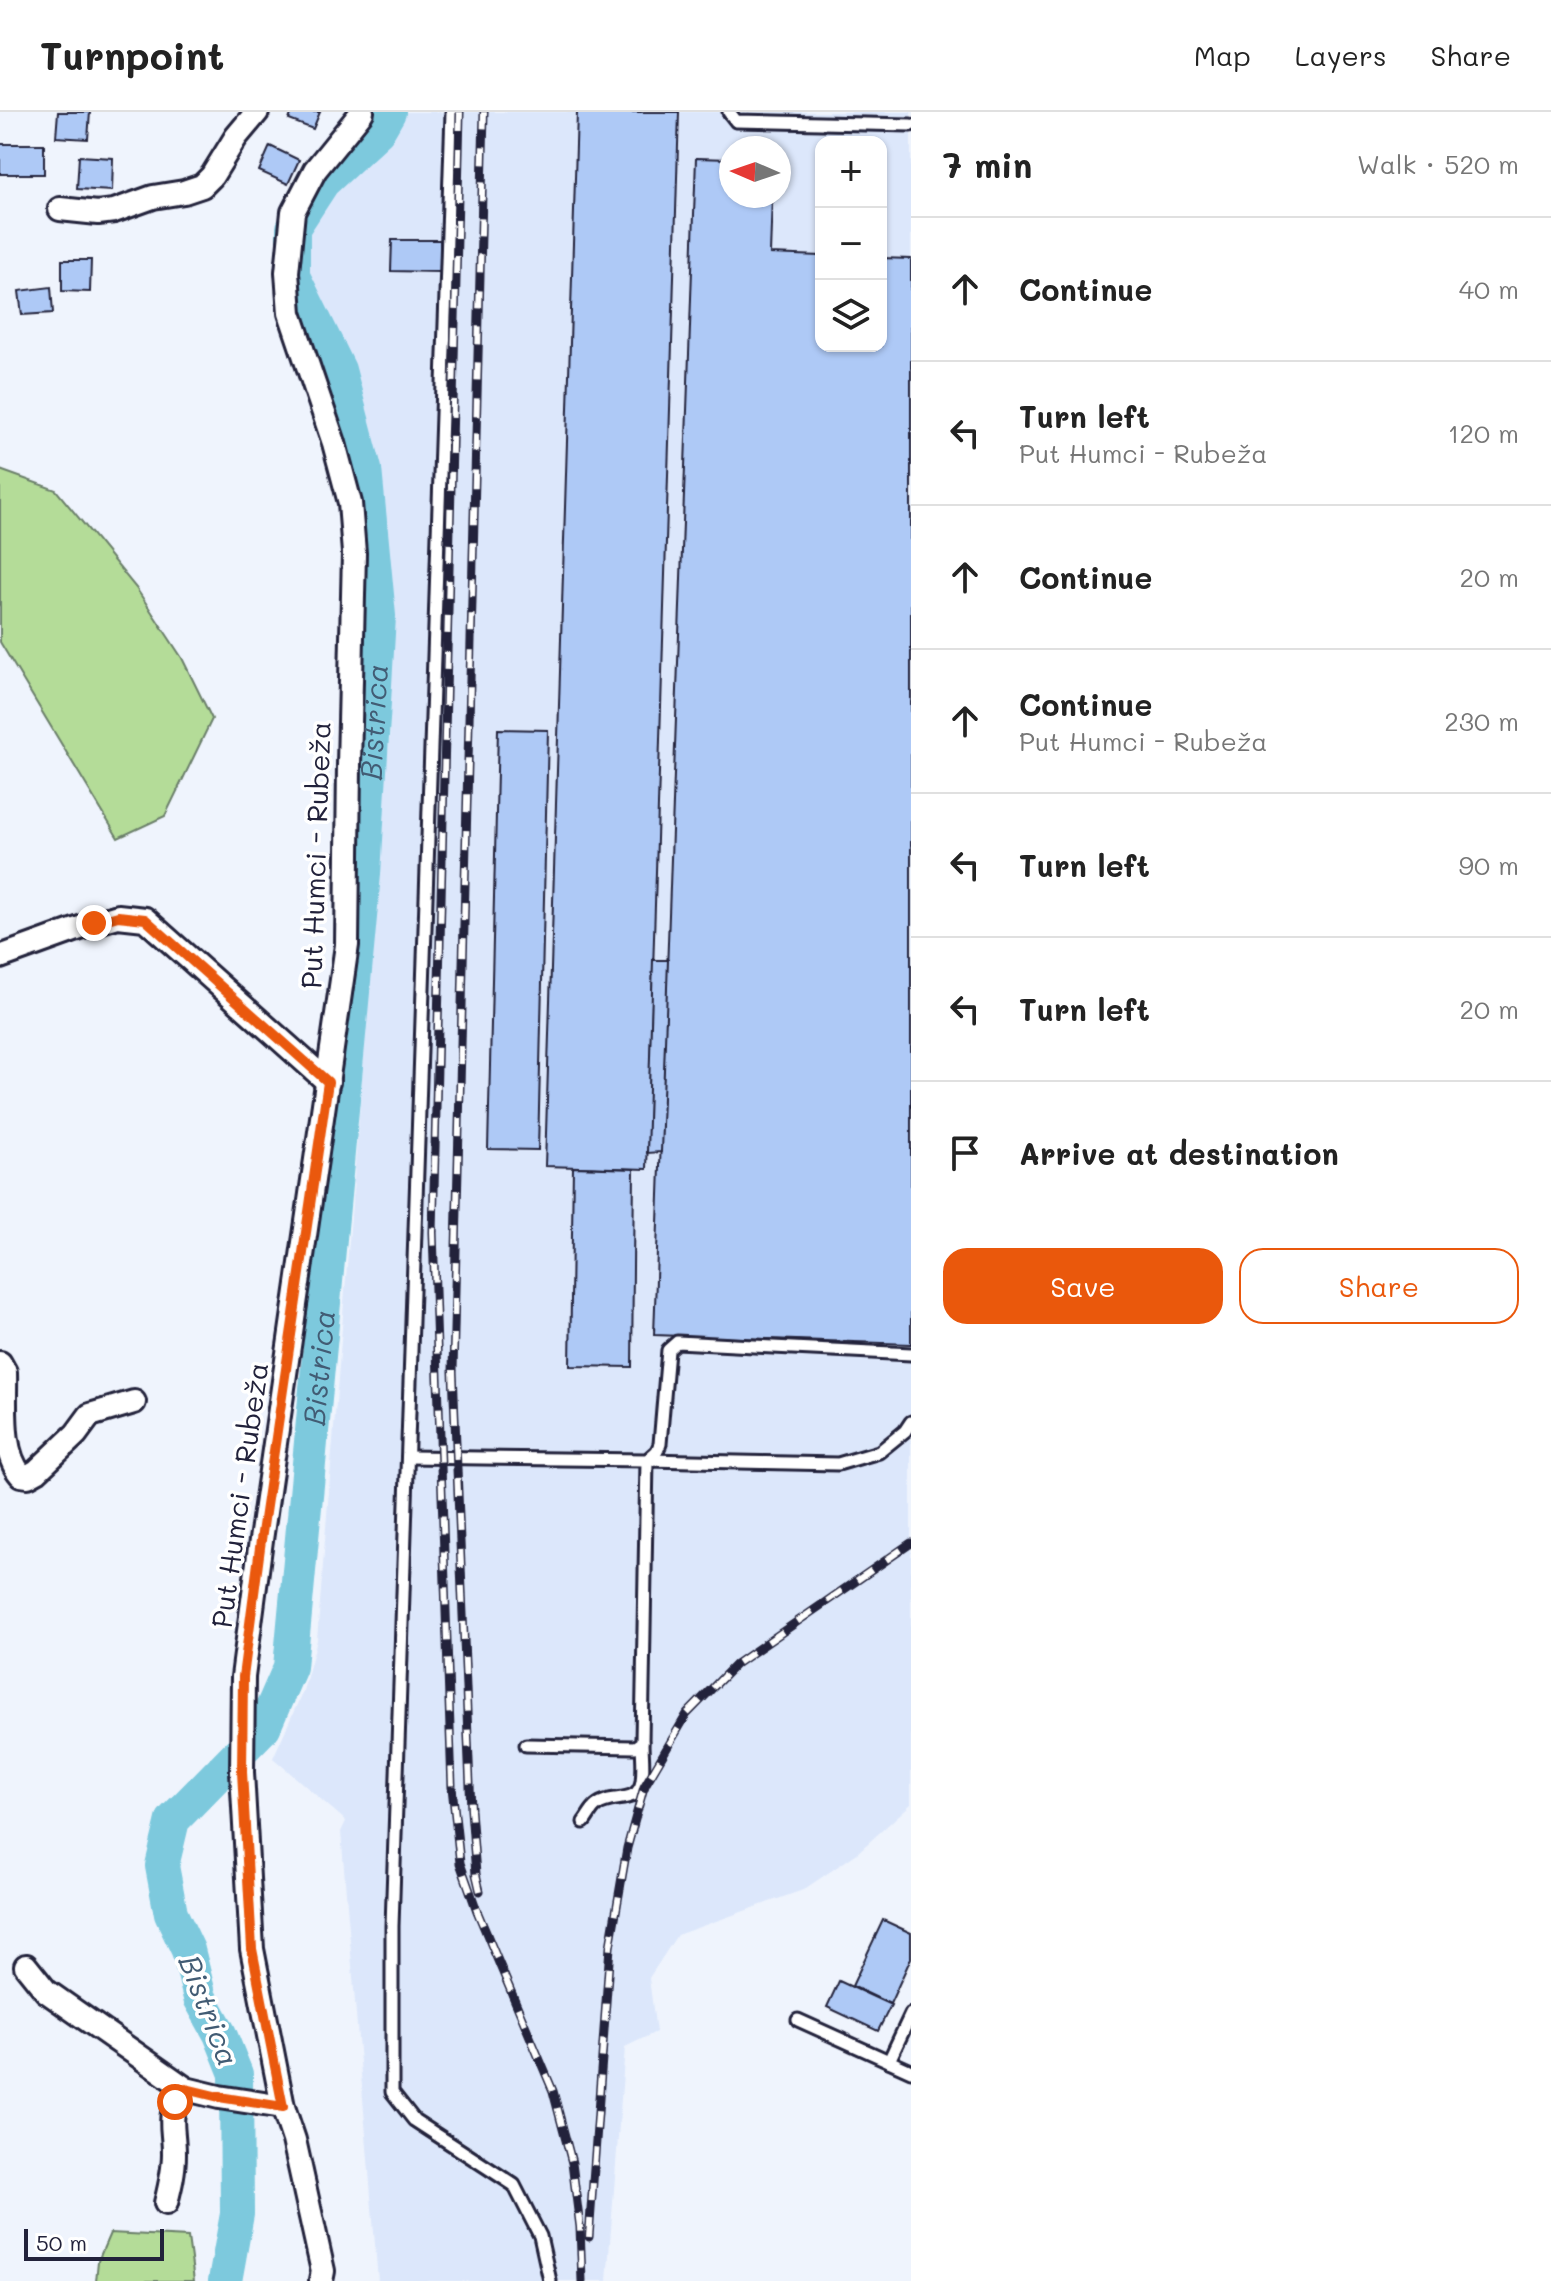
<!DOCTYPE html>
<meta charset="utf-8">
<style>
:root{--surface:#fff;--page:#f6f6f6;--text:#222;--muted:#767676;--line:#e0e0e0;--accent:#ea580c}
body{margin:0;font-family:Mali,sans-serif;background:var(--page);color:var(--text)}
.controls{position:absolute;right:24px;top:24px;display:grid;overflow:hidden;border-radius:16px;box-shadow:0 2px 6px #0004}
.controls button{width:72px;height:72px;display:grid;place-items:center;padding:0;border:0;border-bottom:2px solid var(--line);background:var(--surface);color:var(--text);font:40px sans-serif}
.compass{position:absolute;left:719px;top:24px;width:72px;height:72px;border-radius:50%;background:var(--surface);box-shadow:0 2px 6px #0004;rotate:272deg}
.scale{position:absolute;left:24px;bottom:20px;width:140px;box-sizing:border-box;padding-left:8px;border:4px solid #22223b;border-top:0;font-size:22px;line-height:28px;white-space:nowrap;color:#22223b;-webkit-text-stroke:6px #fff;paint-order:stroke}
.stop{position:absolute;width:24px;height:24px;margin:-18px;border:6px solid #ea580c;border-radius:50%;background:#fff}
.stop.end{background:#ea580c;border-color:#fff;box-shadow:0 2px 8px #0008}
.list{margin:0;padding:0;list-style:none}
h2{display:flex;justify-content:space-between;align-items:center;height:104px;margin:0;padding:0 32px;font-size:34px}
h2 small{font-size:26px;font-weight:400;color:var(--muted)}
.list li{display:grid;grid-template-columns:52px 1fr auto;gap:24px;align-items:center;box-sizing:border-box;height:144px;padding:0 32px;border-top:2px solid var(--line)}
.list b{display:block;font-size:30px;white-space:nowrap}
.list p{margin:0;font-size:26px;white-space:nowrap;color:var(--muted)}
.list em{font-size:26px;font-style:normal;color:var(--muted)}
.actions{display:flex;gap:16px;padding:24px 32px}
.actions a{flex:1;padding:18px 0;border:2px solid var(--accent);border-radius:24px;text-align:center;font-size:28px;color:var(--accent)}
.actions .main{background:var(--accent);color:#fff}
.icon{flex:none;width:44px;height:44px;fill:none;stroke:currentColor;stroke-width:2;stroke-linecap:round;stroke-linejoin:round}
.map{position:relative;flex:none;width:911px;height:2169px;overflow:hidden}
header{display:flex;align-items:center;gap:48px;box-sizing:border-box;height:112px;padding:0 40px;background:var(--surface);border-bottom:2px solid var(--line)}
header strong{font-size:38px}
nav{display:flex;gap:44px;margin-inline-start:auto;font-size:28px}
main{display:flex}
aside{flex:1;background:var(--surface)}
.map>svg:first-child{display:block}
.built{fill:#dce7fb;fill-rule:evenodd}
.green{fill:#b4dc98;stroke:#6b7f6a;stroke-width:2}
.lines{fill:none;stroke-linecap:round;stroke-linejoin:round}
.river{stroke:#7dc9dd;stroke-width:34}
.building{fill:#aec9f6;stroke:#22223b;stroke-width:2}
.lane-casing{stroke:#22223b;stroke-width:17}
.street-casing{stroke:#22223b;stroke-width:28}
.lane{stroke:#fff;stroke-width:11}
.street{stroke:#fff;stroke-width:22}
.rail-casing{stroke:#22223b;stroke-width:9}
.rail{stroke:#fff;stroke-width:6;stroke-dasharray:18;stroke-linecap:butt}
.route{stroke:#ea580c;stroke-width:10}
.labels{text-anchor:middle;dominant-baseline:central;stroke-width:7;stroke-linejoin:round;paint-order:stroke}
.street-label{font-size:28px;fill:#22223b;stroke:#fff}
.water-label{font-size:30px;font-style:italic;fill:#425c74;stroke:#fff}
</style>
<header>
<strong>Turnpoint</strong>
<nav><a>Map</a><a>Layers</a><a>Share</a></nav>
</header>
<main>
<div class="map">
<svg width="911" height="2169" viewBox="0 0 911 2169">
<rect width="100%" height="100%" fill="#eff4fd"/>
<filter id="ink" filterUnits="userSpaceOnUse"><feTurbulence type="fractalNoise" baseFrequency=".0125" numOctaves="2"/><feDisplacementMap in="SourceGraphic" scale="16" xChannelSelector="R" yChannelSelector="G"/><feConvolveMatrix kernelMatrix="1 2 1 2 8 2 1 2 1" color-interpolation-filters="sRGB"/></filter>
<g filter="url(#ink)">
<path class="built" d="M400,0H911V1692L856,1742L803,1778L677,1823L649,1866L656,1920L625,1935L607,2169H378L341,1720L346,1709L273,1646L303,1579L317,1528L390,616L387,484L379,365L346,255L308,176L302,142L309,104L332,71L381,36ZM821,30H881V234H821ZM731,36H779V84H731Z"/>
<g class="green">
<polygon points="0,358 56,378 136,476 182,546 212,607 165,704 118,726 0,530"/>
<polygon points="110,2121 188,2125 194,2169 96,2169 98,2149"/>
</g>
<g class="lines">
<path class="river" id="s1" d="M225,2169L237,2102L236,1962L220,1922L200,1886L188,1838L171,1802L162,1754L173,1708L264,1615L290,1555L364,762L379,504L365,357L339,258L293,164V116L323,70L378,19L389,0"/>
</g>
<g class="building">
<polygon points="58,0 90,0 88,27 56,25"/>
<polygon points="292,0 320,0 313,17 289,8"/>
<polygon points="577,0 679,0 647,1057 545,1054"/>
<rect x="0" y="32" width="44" height="30"/>
<polygon points="270,34 299,48 288,72 259,59"/>
<polygon points="79,44 113,46 112,79 77,77"/>
<polygon points="696,46 731,47 731,84 772,84 770,142 821,144 821,234 881,234 881,146 911,147 911,1232 654,1223"/>
<polygon points="392,128 440,128 440,160 391,159"/>
<polygon points="62,148 91,148 90,180 62,179"/>
<polygon points="51,175 53,201 22,203 19,179"/>
<polygon points="498,617 548,618 538,1038 488,1037"/>
<polygon points="653,848 668,848 661,1040 647,1041"/>
<polygon points="573,1055 634,1057 632,1255 570,1254"/>
<polygon points="883,1808 911,1821 911,1846 890,1892 852,1874"/>
<polygon points="839,1869 891,1893 878,1919 827,1895"/>
</g>
<g class="lines">
<g class="lane-casing">
<g id="lane">
<polyline points="452,0 392,1814 392,1980 414,2008 514,2073 540,2124 550,2169"/>
<polyline points="729,0 736,9 911,13"/>
<polyline points="408,1345 647,1348 657,1339 660,1332 668,1238 677,1230 911,1242"/>
<polyline points="526,1633 635,1635 642,1630 647,1348 838,1352 879,1340 905,1319 911,1310"/>
<path d="M584,1710C588,1705 591,1698 596,1694C611,1681 638,1694 642,1669C644,1656 642,1642 642,1630"/>
<polyline points="798,1908 911,1959"/>
<polyline points="889,1949 911,1902"/>
</g>
</g>
<g class="street-casing">
<g id="street">
<polyline points="60,97 98,101 114,99 153,85 184,80 202,74 212,64 236,25 257,0"/>
<polyline points="0,845 94,811 118,804 145,807 328,970"/>
<path d="M0,1251L5,1260C6,1292 0,1339 21,1363L28,1364L37,1359L76,1322L90,1303L134,1290"/>
<polyline points="26,1854 46,1879 186,1977 219,1985 283,1995"/>
<path d="M166,2091C170,2075 174,2059 174,2042C174,2012 165,2003 186,1977"/>
<polyline points="321,2169 323,2159 294,2028 283,1995 252,1837 242,1660 243,1565 261,1428 347,833 349,653 354,441 350,391 334,331 290,201 287,160 293,100 315,58 362,0"/>
</g>
</g>
<use href="#lane" class="lane"/>
<use href="#street" class="street"/>
<g class="rail-casing">
<g id="rail">
<polyline points="460,0 433,1120 452,1675 460,1751 477,1799 553,1979 572,2051 580,2115 582,2169"/>
<polyline points="480,1779 476,1762 471,1698 453,1259 484,0"/>
<polyline points="589,2125 610,1835 627,1736 644,1675 687,1602 736,1552 911,1431"/>
</g>
</g>
<use href="#rail" class="rail"/>
</g>
</g>
<g class="lines" filter="url(#ink)">
<polyline class="route" points="94,811 118,804 145,807 328,970 261,1428 243,1565 242,1660 252,1837 283,1995 219,1985 186,1977 175,1990"/>
</g>
<g class="labels">
<g class="street-label">
<text transform="translate(315 743) rotate(-88)">Put Humci - Rubeža</text>
<text transform="translate(239 1383) rotate(-82)">Put Humci - Rubeža</text>
</g>
<g class="water-label">
<text stroke="none"><textPath href="#s1" startOffset="1622">Bistrica</textPath></text>
<text stroke="none"><textPath href="#s1" startOffset="974">Bistrica</textPath></text>
<text transform="translate(210 1898) rotate(69)">Bistrica</text>
</g>
</g>
</svg>
<div class="controls">
<button>+</button>
<button>−</button>
<button><svg class="icon" aria-label="layers" viewBox="0 0 24 24"><path d="M12 4l9 5-9 5-9-5zM3 14l9 5 9-5"/></svg></button>
</div>
<svg class="compass" viewBox="-18 -18 36 36"><path d="M0-13l5 13h-10z" fill="#e53935"/><path d="M0 13l5-13h-10z" fill="#767676"/></svg>
<div class="scale">50 m</div>
<div class="stop" style="left:175px;top:1990px"></div>
<div class="stop end" style="left:94px;top:811px"></div>
</div>
<aside>
<h2>7 min<small>Walk · 520 m</small></h2>
<ul class="list">
<li><svg class="icon" aria-label="ahead" viewBox="0 0 24 24"><path d="M12 20V5M6 11l6-6 6 6"/></svg><div><b>Continue</b></div><em>40 m</em></li>
<li><svg class="icon" aria-label="left" viewBox="0 0 24 24"><path d="M17 20v-9H6M10 6l-5 5 5 5"/></svg><div><b>Turn left</b><p>Put Humci - Rubeža</p></div><em>120 m</em></li>
<li><svg class="icon" aria-label="ahead" viewBox="0 0 24 24"><path d="M12 20V5M6 11l6-6 6 6"/></svg><div><b>Continue</b></div><em>20 m</em></li>
<li><svg class="icon" aria-label="ahead" viewBox="0 0 24 24"><path d="M12 20V5M6 11l6-6 6 6"/></svg><div><b>Continue</b><p>Put Humci - Rubeža</p></div><em>230 m</em></li>
<li><svg class="icon" aria-label="left" viewBox="0 0 24 24"><path d="M17 20v-9H6M10 6l-5 5 5 5"/></svg><div><b>Turn left</b></div><em>90 m</em></li>
<li><svg class="icon" aria-label="left" viewBox="0 0 24 24"><path d="M17 20v-9H6M10 6l-5 5 5 5"/></svg><div><b>Turn left</b></div><em>20 m</em></li>
<li><svg class="icon" aria-label="arrive" viewBox="0 0 24 24"><path d="M6 21V4h12l-3 4 3 4H6"/></svg><div><b>Arrive at destination</b></div></li>
</ul>
<div class="actions"><a class="main">Save</a><a>Share</a></div>
</aside>
</main>
